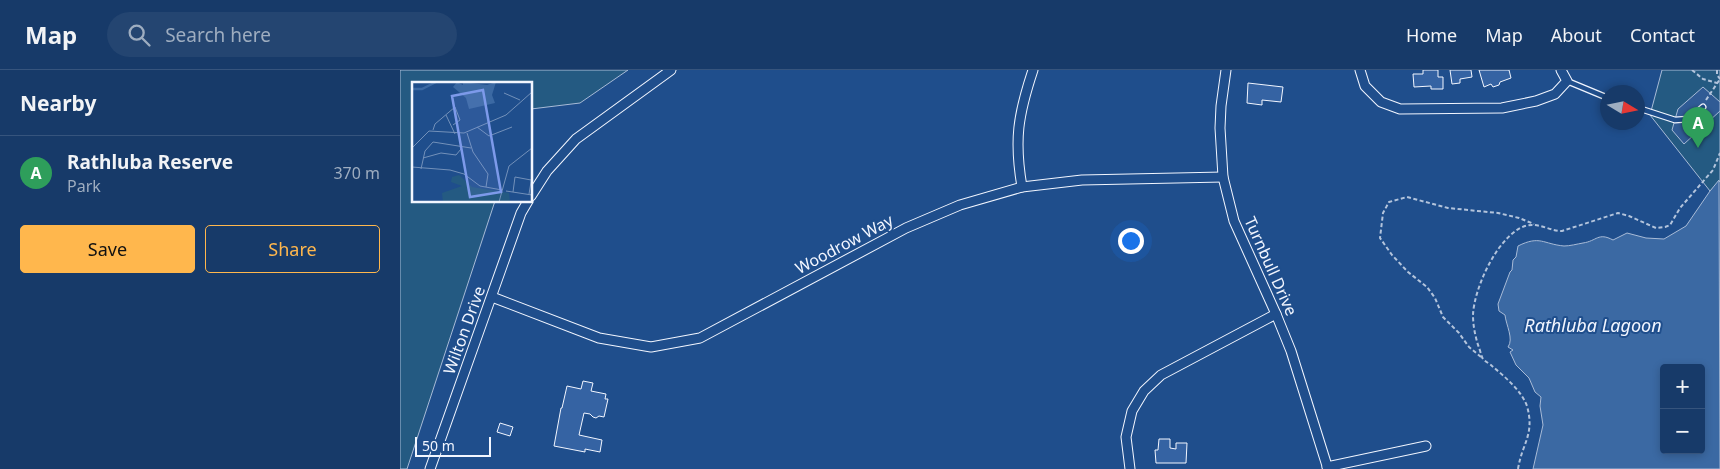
<!DOCTYPE html>
<meta charset="utf-8">
<style>
:root{--surface:#173a69;--page:#244571;--text:#f1f3f6;--muted:#9eadc0;--line:#36547d;--accent:#ffb74d}
body{margin:0;font-family:"Noto Sans",sans-serif;background:var(--page);color:var(--text)}
.controls{position:absolute;right:15px;bottom:15px;display:grid;overflow:hidden;border-radius:5px;box-shadow:0 2px 8px #0003}
.controls button{width:45px;height:45px;display:grid;place-items:center;padding:0;border:0;border-bottom:1px solid var(--line);background:var(--surface);color:var(--text);font:25px sans-serif}
.compass{position:absolute;left:1200px;top:15px;width:45px;height:45px;border-radius:50%;background:var(--surface);box-shadow:0 2px 8px #0003;rotate:100deg}
.scale{position:absolute;left:15px;bottom:12px;width:76px;box-sizing:border-box;padding-left:5px;border:2px solid #f2f6ff;border-top:0;font-size:14px;line-height:18px;white-space:nowrap;color:#f2f6ff;-webkit-text-stroke:4px #1f4e8c;paint-order:stroke}
.you{position:absolute;left:730px;top:170px;width:18px;height:18px;margin:-12px;border:4px solid #fff;border-radius:50%;background:#1a73e8;box-shadow:0 0 0 8px #1a73e833}
.badge{display:grid;place-items:center;width:32px;height:32px;border-radius:50%;background:var(--accent);color:#fff;font-size:16px;font-weight:700}
.pin{position:absolute;translate:-50% -41px;filter:drop-shadow(0 1px 2px #0008)}
.pin::after{content:'';position:absolute;top:26px;width:18px;height:15px;background:inherit;clip-path:polygon(0 0,100% 0,50% 100%)}
.list{margin:0;padding:0;list-style:none}
h2{display:flex;justify-content:space-between;align-items:center;height:65px;margin:0;padding:0 20px;font-size:21px}
h2 small{font-size:16px;font-weight:400;color:var(--muted)}
.list li{display:grid;grid-template-columns:32px 1fr auto;gap:15px;align-items:center;box-sizing:border-box;height:75px;padding:0 20px;border-top:1px solid var(--line)}
.list b{display:block;font-size:19px;white-space:nowrap}
.list p{margin:0;font-size:16px;white-space:nowrap;color:var(--muted)}
.list em{font-size:16px;font-style:normal;color:var(--muted)}
.actions{display:flex;gap:10px;padding:15px 20px}
.actions a{flex:1;padding:11px 0;border:1px solid var(--accent);border-radius:5px;text-align:center;font-size:18px;color:var(--accent)}
.actions .main{background:var(--accent);color:#111}
.icon{flex:none;width:28px;height:28px;fill:none;stroke:currentColor;stroke-width:2;stroke-linecap:round;stroke-linejoin:round}
.map{position:relative;flex:none;width:1320px;height:399px;overflow:hidden}
header{display:flex;align-items:center;gap:30px;box-sizing:border-box;height:70px;padding:0 25px;background:var(--surface);border-bottom:1px solid var(--line)}
header strong{font-size:24px}
nav{display:flex;gap:28px;margin-inline-start:auto;font-size:18px}
.search{width:350px;height:45px;background:var(--page);display:flex;align-items:center;gap:12px;box-sizing:border-box;padding:0 18px;border-radius:28px;color:var(--muted);font-size:19px}
main{display:flex}
aside{flex:1;background:var(--surface)}
.map>svg:first-child{display:block}
.green{fill:#245a82;stroke:#a8bbd7}
.parking{fill:#305b95;stroke:#a8bbd7}
.water{fill:#3b69a3;stroke:#a8bbd7;fill-rule:evenodd}
.building{fill:#3563a3;stroke:#f2f6ff}
.lines{fill:none;stroke-linecap:round;stroke-linejoin:round}
.lane-casing{stroke:#f2f6ff;stroke-width:7}
.street-casing{stroke:#f2f6ff;stroke-width:11}
.path{stroke:#b3c4dc;stroke-width:2;stroke-dasharray:4 2.5;stroke-linecap:butt}
.lane{stroke:#1f4e8c;stroke-width:4.5}
.street{stroke:#1f4e8c;stroke-width:9}
.labels{text-anchor:middle;dominant-baseline:central;stroke-width:4;stroke-linejoin:round;paint-order:stroke}
.street-label{font-size:16px;fill:#f2f6ff;stroke:#1f4e8c}
.water-label{font-size:18px;font-style:italic;fill:#f2f6ff;stroke:#1f4e8c}
.inset-river{fill:none;stroke:#3b69a3;stroke-width:2.5}
.inset-road{fill:none;stroke:#7391ba;stroke-width:1}
.view{fill:#7d9aea;fill-opacity:0.15;stroke:#7d9aea;stroke-width:2.5}
.inset-edge{fill:none;stroke:#f2f6ff;stroke-width:2.5}
</style>
<header>
<strong>Map</strong>
<div class="search"><svg class="icon" aria-label="search" viewBox="0 0 24 24"><circle cx="10" cy="10" r="6"/><path d="M15 15l6 6"/></svg>Search here</div>
<nav><a>Home</a><a>Map</a><a>About</a><a>Contact</a></nav>
</header>
<main>
<aside>
<h2>Nearby<small></small></h2>
<ul class="list">
<li><span class="badge" style="background:#2e9e5b">A</span><div><b>Rathluba Reserve</b><p>Park</p></div><em>370 m</em></li>
</ul>
<div class="actions"><a class="main">Save</a><a>Share</a></div>
</aside>
<div class="map">
<svg width="1320" height="399" viewBox="0 0 1320 399">
<rect width="100%" height="100%" fill="#1f4e8c"/>
<g class="green">
<polygon points="0,0 228,0 180,33 131,39 131,14 14,14 14,131 95,131 7,399 0,399"/>
<polygon points="1262,0 1320,0 1320,111 1310,121 1250,45"/>
</g>
<polygon class="parking" points="1303,17 1320,32 1320,41 1284,74 1272,60 1278,39"/>
<path class="water" d="M1319,110L1320,399H1133L1143,355L1140,336L1141,327L1135,322L1129,308L1116,295L1110,282L1113,280L1108,277C1114,269 1106,255 1105,245L1099,241L1098,234L1110,202L1112,200L1113,190L1116,187L1118,176C1140,165 1143,174 1164,176C1170,176 1177,174 1183,173C1197,171 1198,162 1213,170L1227,163L1246,168L1264,169L1286,156L1310,121ZM1264,298H1301V380H1264Z"/>
<g class="building">
<polygon points="1023,0 1038,0 1038,7 1043,7 1043,19 1031,19 1031,16 1014,17 1013,4 1023,4"/>
<polygon points="1050,0 1071,0 1072,7 1060,9 1060,13 1052,14"/>
<polygon points="1079,0 1109,0 1111,8 1100,12 1099,15 1093,17 1091,14 1084,17"/>
<polygon points="848,13 883,17 881,32 862,30 862,35 847,33"/>
<polygon points="183,311 193,313 191,321 206,324 205,329 208,329 204,347 199,346 196,348 193,347 190,344 184,343 179,365 202,370 200,382 185,379 185,382 154,376 161,338 162,338 167,316 181,319"/>
<polygon points="100,353 113,357 110,366 97,362"/>
<polygon points="759,369 770,369 770,378 776,379 776,373 787,373 786,393 756,393 755,380 758,380"/>
</g>
<g class="lines">
<g class="lane-casing">
<g id="lane">
<polyline points="1167,11 1208,28"/>
<polyline points="1238,38 1275,50 1289,49 1303,37"/>
</g>
</g>
<g class="street-casing">
<g id="street">
<polyline points="826,0 821,36 820,58 823,107 834,151 876,244 891,281 928,399"/>
<polyline points="960,0 965,16 981,32 1000,39 1102,38 1136,31 1155,24 1167,11 1161,0"/>
<path d="M622,117C614,70 618,45 633,0"/>
<polyline points="131,126 147,101 176,69 271,0"/>
<polyline points="92,227 199,268 251,277 300,268 506,158 560,135 622,117 682,110 823,107"/>
<polyline points="927,397 1026,376"/>
<polyline points="30,399 121,143 128,131"/>
<polyline points="730,399 726,367 732,341 744,321 761,305 876,244"/>
</g>
</g>
<g class="path">
<polyline points="1292,0 1303,9 1317,13"/>
<polyline points="1317,0 1317,5 1320,9"/>
<polyline points="1306,30 1320,9"/>
<polyline points="1081,287 1069,277 1059,263 1043,247 1035,228 1027,217 1008,202 992,185 980,168 983,143 989,132 1007,127 1048,138 1098,143 1119,148 1134,154"/>
<path d="M1118,399C1122,373 1135,365 1127,336C1121,320 1105,307 1092,296C1090,294 1086,292 1083,289C1081,286 1080,279 1078,275C1075,265 1073,255 1073,245C1074,218 1098,165 1125,156C1139,152 1149,161 1162,161L1218,143L1229,146L1256,158L1265,157L1270,155L1280,138L1313,100L1320,83"/>
</g>
<use href="#lane" class="lane"/>
<use href="#street" class="street"/>
</g>
<g class="labels">
<g class="street-label">
<text transform="translate(444 174) rotate(-28)">Woodrow Way</text>
<text transform="translate(871 196) rotate(66)">Turnbull Drive</text>
<text transform="translate(64 260) rotate(-70)">Wilton Drive</text>
</g>
<g class="water-label">
<text x="1193" y="255">Rathluba Lagoon</text>
</g>
</g>
<g transform="translate(12 12)">
<rect width="120" height="120" fill="#1f4e8c"/>
<path d="M47,93L60,105L97,111L98,120H31L30,111L50,104L39,100L40,95Z" fill="#245a82"/>
<path d="M45,0L51,3V0L75,3L84,0L80,13L83,21L57,27L54,16L41,5Z" fill="#3b69a3"/>
<path class="inset-river" d="M0,7H10L24,0"/>
<path class="inset-road" d="M92,11L108,18M34,33L43,52M65,45L77,54L100,45M21,48L23,42L43,25L48,38L41,43M55,51L61,70L76,92L74,105M0,66L17,49L52,51L94,33L120,10M11,76L29,71L44,73L49,67M0,85L38,88L52,92L68,104L90,108M9,87L13,69L21,60L59,66M94,109L120,113M101,110L103,95L119,98M117,112L120,94M87,120L97,84L120,66"/>
<path class="view" d="M71,8L89,110L58,115L40,14Z"/>
<rect width="120" height="120" class="inset-edge"/>
</g>
</svg>
<div class="controls">
<button>+</button>
<button>−</button>
</div>
<svg class="compass" viewBox="-18 -18 36 36"><path d="M0-13l5 13h-10z" fill="#e53935"/><path d="M0 13l5-13h-10z" fill="#9eadc0"/></svg>
<div class="scale">50 m</div>
<div class="you"></div>
<div class="pin badge" style="left:1298px;top:78px;background:#2e9e5b">A</div>
</div>
</main>
